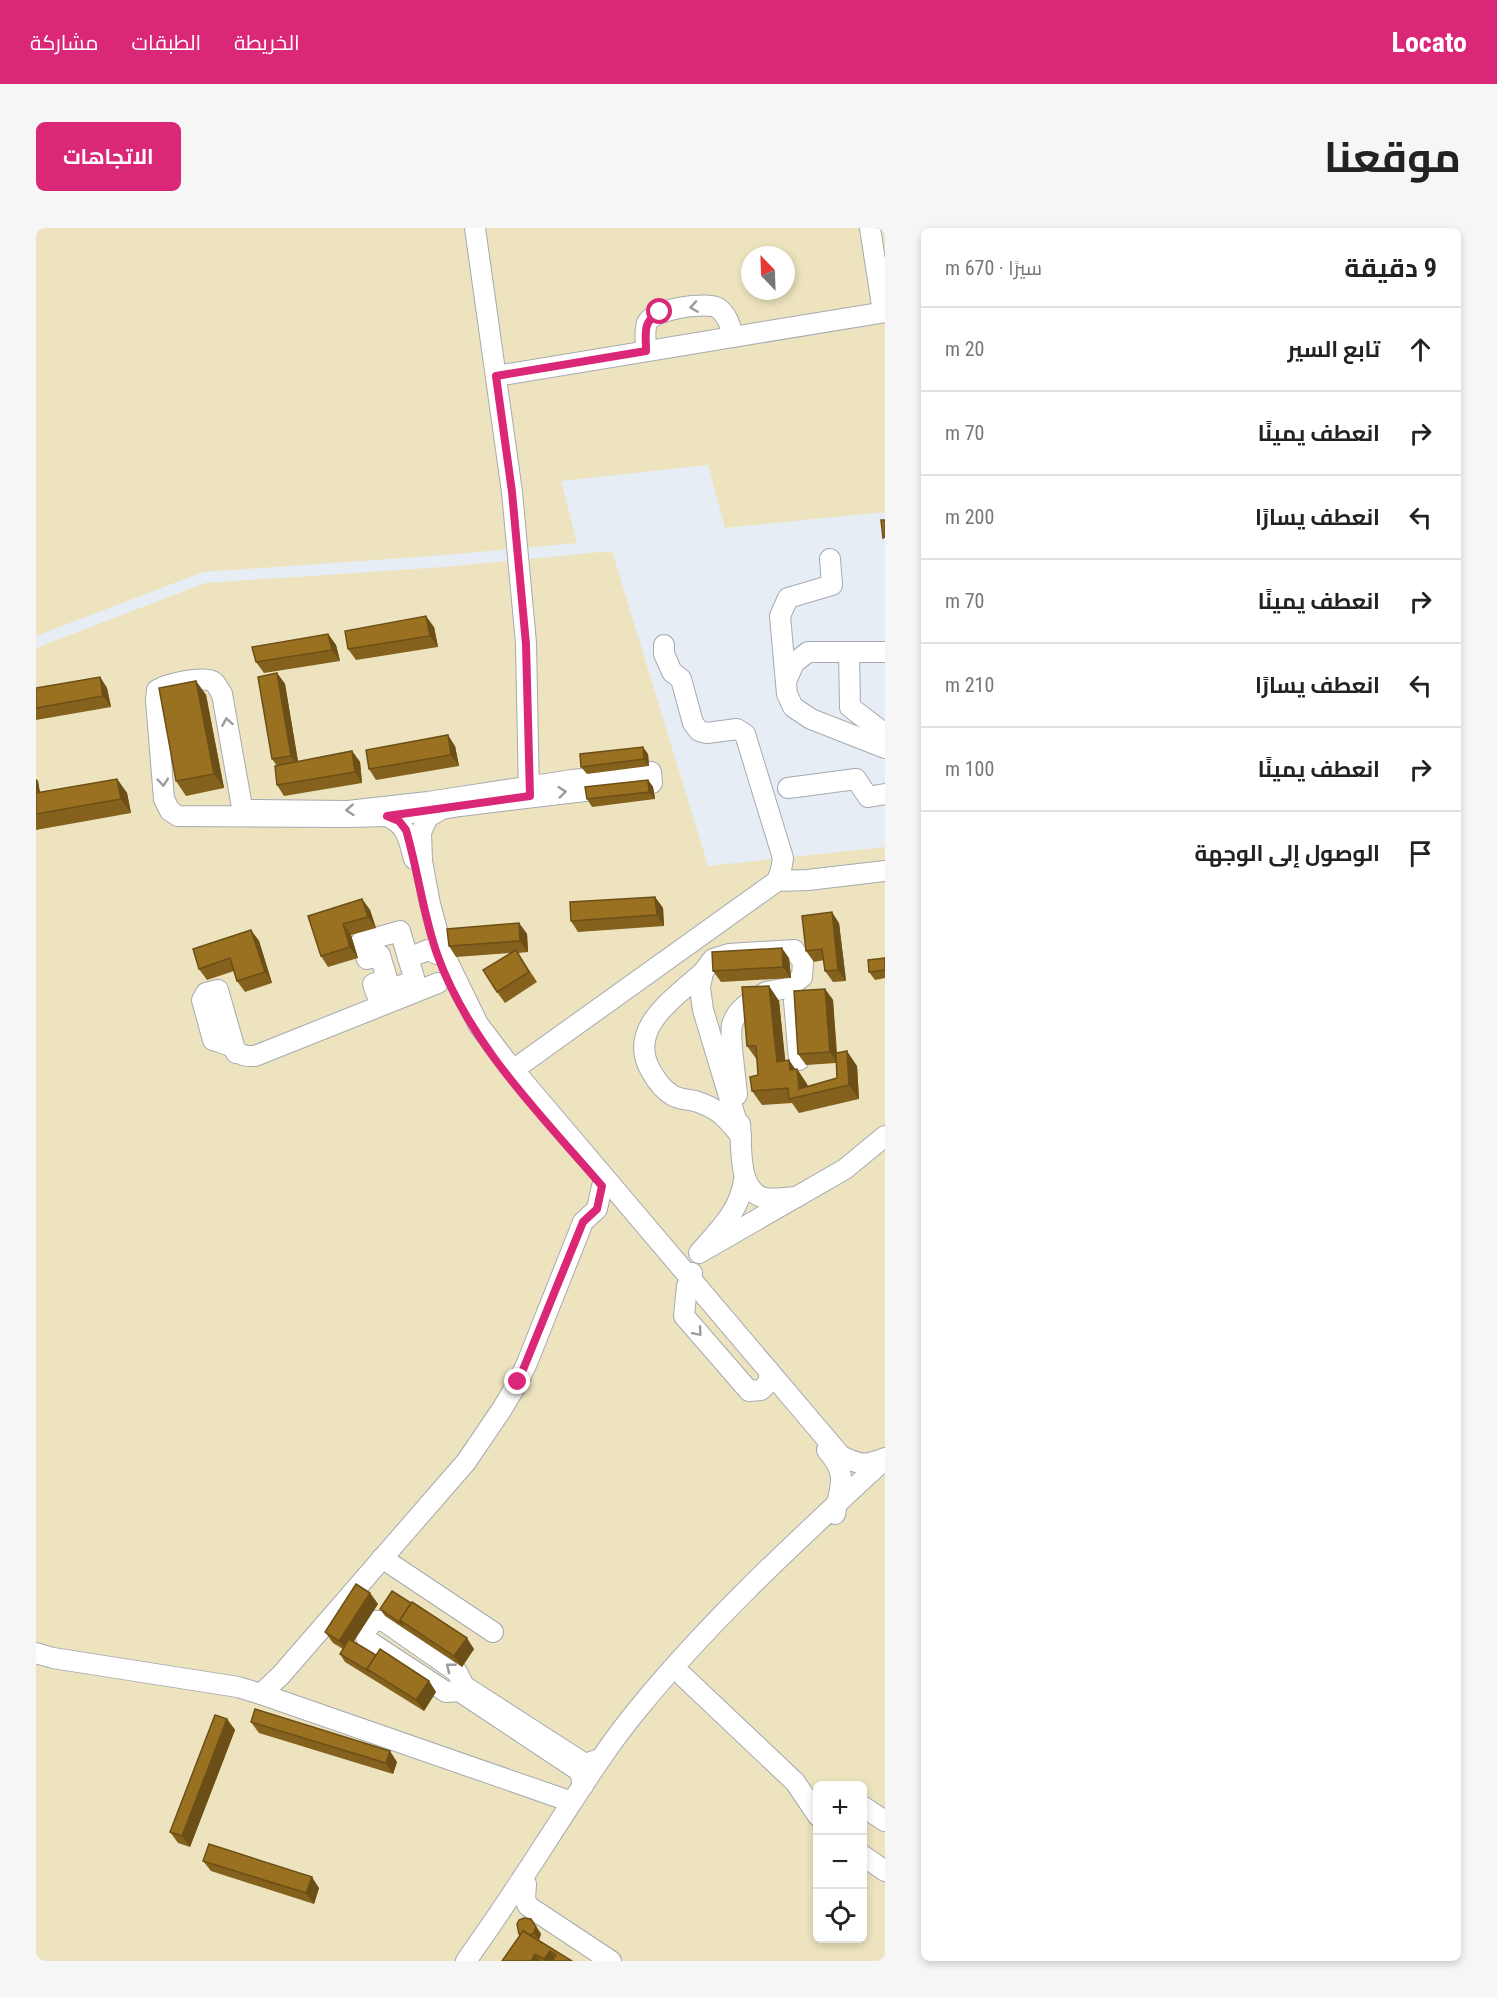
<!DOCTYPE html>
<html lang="ar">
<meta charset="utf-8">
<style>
:root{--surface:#fff;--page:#f6f6f6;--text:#222;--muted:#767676;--line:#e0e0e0;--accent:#db2777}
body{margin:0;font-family:"Roboto Condensed",Cairo,sans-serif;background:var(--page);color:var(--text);direction:rtl}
.controls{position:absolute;right:18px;bottom:18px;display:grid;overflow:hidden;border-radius:9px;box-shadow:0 3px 9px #0003}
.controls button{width:54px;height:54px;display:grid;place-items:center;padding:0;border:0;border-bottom:2px solid var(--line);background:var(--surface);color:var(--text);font:30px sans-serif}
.compass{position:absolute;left:705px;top:18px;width:54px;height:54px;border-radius:50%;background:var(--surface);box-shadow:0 3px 9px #0003;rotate:337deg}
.stop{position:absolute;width:18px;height:18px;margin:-14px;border:4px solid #db2777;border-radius:50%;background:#fff}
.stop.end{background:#db2777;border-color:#fff;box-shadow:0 2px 6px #0008}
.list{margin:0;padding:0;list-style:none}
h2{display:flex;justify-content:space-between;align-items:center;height:78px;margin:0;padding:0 24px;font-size:26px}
h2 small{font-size:20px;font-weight:400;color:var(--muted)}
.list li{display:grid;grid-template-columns:39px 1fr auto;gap:18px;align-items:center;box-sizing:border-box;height:84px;padding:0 24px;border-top:2px solid var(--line)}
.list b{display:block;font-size:22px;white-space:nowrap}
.list em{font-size:20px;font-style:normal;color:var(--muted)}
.icon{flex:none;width:33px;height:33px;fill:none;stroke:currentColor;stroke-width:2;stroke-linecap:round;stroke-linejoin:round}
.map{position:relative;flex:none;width:849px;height:1733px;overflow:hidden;direction:ltr;border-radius:9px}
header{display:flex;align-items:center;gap:36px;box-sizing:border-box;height:84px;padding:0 30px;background:var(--accent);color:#fff}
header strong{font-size:28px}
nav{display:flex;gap:33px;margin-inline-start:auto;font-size:21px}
.intro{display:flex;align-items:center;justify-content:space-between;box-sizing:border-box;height:144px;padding:0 36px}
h1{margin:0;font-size:42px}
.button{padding:15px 27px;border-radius:9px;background:var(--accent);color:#fff;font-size:21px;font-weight:700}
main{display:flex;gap:36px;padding:0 36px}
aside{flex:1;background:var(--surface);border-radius:9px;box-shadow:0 3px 9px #0003}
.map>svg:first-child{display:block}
.sand{fill:#ede3be;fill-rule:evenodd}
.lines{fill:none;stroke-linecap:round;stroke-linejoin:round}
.minor-casing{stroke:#a5aab1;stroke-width:22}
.minor{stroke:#fff;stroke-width:20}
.wall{fill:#84611c}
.shaded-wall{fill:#6c4f17}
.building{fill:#9a7121;stroke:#6c4f17;stroke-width:1.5}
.oneway{stroke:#9b9c9e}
.route{stroke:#db2777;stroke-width:8}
</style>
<header>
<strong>Locato</strong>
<nav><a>الخريطة</a><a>الطبقات</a><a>مشاركة</a></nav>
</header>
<div class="intro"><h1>موقعنا</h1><a class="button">الاتجاهات</a></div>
<main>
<aside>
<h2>9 دقيقة<small>سيرًا · 670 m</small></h2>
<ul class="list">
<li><svg class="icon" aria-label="ahead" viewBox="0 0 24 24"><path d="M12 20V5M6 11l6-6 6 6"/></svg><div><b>تابع السير</b></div><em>20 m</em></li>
<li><svg class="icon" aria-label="right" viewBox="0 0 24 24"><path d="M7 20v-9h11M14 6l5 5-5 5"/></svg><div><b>انعطف يمينًا</b></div><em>70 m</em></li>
<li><svg class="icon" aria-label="left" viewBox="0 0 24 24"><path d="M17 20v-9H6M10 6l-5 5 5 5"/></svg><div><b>انعطف يسارًا</b></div><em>200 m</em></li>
<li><svg class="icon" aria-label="right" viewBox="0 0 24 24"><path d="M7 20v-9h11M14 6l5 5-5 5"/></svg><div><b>انعطف يمينًا</b></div><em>70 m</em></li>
<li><svg class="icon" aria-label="left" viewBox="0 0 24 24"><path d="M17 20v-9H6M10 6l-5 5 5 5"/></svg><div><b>انعطف يسارًا</b></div><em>210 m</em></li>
<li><svg class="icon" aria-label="right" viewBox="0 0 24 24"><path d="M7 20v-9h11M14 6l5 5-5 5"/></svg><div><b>انعطف يمينًا</b></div><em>100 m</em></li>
<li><svg class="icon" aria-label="arrive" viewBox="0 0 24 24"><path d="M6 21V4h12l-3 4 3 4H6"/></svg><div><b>الوصول إلى الوجهة</b></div></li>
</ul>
</aside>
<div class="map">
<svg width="849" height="1733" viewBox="0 0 849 1733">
<rect width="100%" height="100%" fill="#e7edf4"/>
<g class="sand">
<path d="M0,0H849V284L689,300L672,237L525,253L541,315L408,327L167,344L0,408ZM714,27H750V63H714Z"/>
<path d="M576,323L672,638L849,619V1733H0V420L169,355L408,339ZM782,1558H826V1710H782Z"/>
</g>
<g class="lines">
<g class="minor-casing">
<g id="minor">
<polyline points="439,0 476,264 490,415 493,568"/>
<polyline points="834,0 847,84"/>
<path d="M610,123C610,115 608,102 611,95C617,81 671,73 682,80C692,87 694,98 697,109"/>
<polyline points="460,148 849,84"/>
<polyline points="794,331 796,357 752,370 744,388 751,466 757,479 775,491 849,520"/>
<polyline points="813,424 814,479 849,506"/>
<polyline points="751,451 758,435 772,424 849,424"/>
<polyline points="752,560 820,551 832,569 849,566"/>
<path d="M406,581L351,588L312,589L142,588L134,583L128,571L120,472L121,462C131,456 168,447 178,454C181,457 184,463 186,466L206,579L212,582L312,583L392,574L536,552L615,544L616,555L424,578L406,581L392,589L385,604L386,633L394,676L407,724L442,796L470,833L805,1228C824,1237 829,1238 849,1230"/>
<path d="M351,588C372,598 372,610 378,631"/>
<polyline points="741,653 772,652 849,643"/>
<polygon points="364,703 379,753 340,765 337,756 351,751 344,727 331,731 325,714"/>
<polyline points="372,730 392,722 401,726"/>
<path d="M667,744C639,770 590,800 615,843C620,852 626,861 636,867C643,872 654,871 662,874C685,882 690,890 705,908L667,782L664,760L667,744L677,731L693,726L758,722L767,734L766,749L752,760L730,764"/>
<polyline points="758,773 763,832"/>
<path d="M200,825L182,762L170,765L166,772L177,812C182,814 188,815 192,817C204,823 201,829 219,828L402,755"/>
<polyline points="477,842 741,653 745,642 747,630 709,506 701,501 671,505 663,503 657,495 645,451 636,444 628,426 628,417"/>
<path d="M701,867C700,852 693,808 696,797C700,781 716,772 729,765"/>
<path d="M704,896C706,918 701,964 729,970C738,972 751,969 761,969"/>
<path d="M708,952C704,983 683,1002 663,1025L809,941L849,908"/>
<polyline points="656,1045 655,1053 651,1058 648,1088 713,1163 725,1162 733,1154 733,1143"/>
<path d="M791,1222C813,1248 804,1256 799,1286"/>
<polyline points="346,1330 457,1404"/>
<polyline points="0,1425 17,1430 202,1459 225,1466 245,1447 430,1234 466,1181 482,1154 491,1135 547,994 561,981 566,958"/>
<polyline points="647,1448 759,1554 782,1588"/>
<polyline points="225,1466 536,1574"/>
<polyline points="547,1558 545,1548 542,1542 423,1463 410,1464 331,1412 329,1404 337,1393 348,1393 421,1444 428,1458 549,1536 564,1531"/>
<polyline points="826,1578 849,1593"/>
<polyline points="826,1627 849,1643"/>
<polyline points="490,1656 489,1671 492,1678 575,1733"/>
<path d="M430,1733C459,1692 487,1650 514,1608C542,1565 569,1521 602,1481C676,1390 763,1311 849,1231"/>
</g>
</g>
<use href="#minor" class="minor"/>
</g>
<g class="wall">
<polygon points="398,399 402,419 320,432 312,421"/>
<polygon points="292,406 300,417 304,433 228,445 220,434"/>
<polygon points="241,445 249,456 262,534 316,523 324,534 326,555 248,568 241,557 241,538 236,531"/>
<polygon points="64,449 71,460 75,479 0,492 0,460"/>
<polygon points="160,453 170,467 188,560 150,568 140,553"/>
<polygon points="419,518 423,538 340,552 333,541"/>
<polygon points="612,526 613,538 551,546 545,539"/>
<polygon points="0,551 2,553 4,564 81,551 91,565 95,585 0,602"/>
<polygon points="612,552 617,559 619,571 556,579 551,571"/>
<polygon points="619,669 627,680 628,698 542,704 535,693"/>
<polygon points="326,671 334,682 340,700 315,707 322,730 292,739 285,728"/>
<polygon points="483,695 491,706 492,724 482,725 501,754 469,775 461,764 474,725 420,729 413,718"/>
<polygon points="803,695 810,753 797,754 789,743 788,732 778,734 770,723"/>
<polygon points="215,702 223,713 236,755 209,764 201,753 198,743 171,752 163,741"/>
<polygon points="753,730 755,750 685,754 677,743"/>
<polygon points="849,730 849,750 839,752 833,744"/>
<polygon points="733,758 743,773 749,833 753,832 759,842 761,841 771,856 772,858 801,850 800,835 770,837 762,826 789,761 797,772 801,824 821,838 823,871 763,885 756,875 726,877 716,863 722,847 721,832 711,818"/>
<polygon points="334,1365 342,1376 317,1414 340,1427 393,1453 400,1464 388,1483 309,1434 304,1426 307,1421 297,1415 289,1404"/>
<polygon points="344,1381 438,1421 426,1439 349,1388"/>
<polygon points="191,1491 199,1502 154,1619 142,1615 134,1604"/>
<polygon points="215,1494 361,1534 357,1546 223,1505"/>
<polygon points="167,1633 283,1660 278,1676 175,1643"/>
<polygon points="500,1698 505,1706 503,1712 536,1733 466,1733 484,1708 483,1706"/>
</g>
<g class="shaded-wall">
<polygon points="390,388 398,399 402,419 394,408"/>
<polygon points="292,406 300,417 304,433 296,422"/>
<polygon points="241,445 249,456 263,539 255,528"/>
<polygon points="64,449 71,460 75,479 67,468"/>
<polygon points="160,453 170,467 188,560 178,546"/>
<polygon points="412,507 419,518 423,538 415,527"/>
<polygon points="607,519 612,526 613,538 608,531"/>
<polygon points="316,523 324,534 326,555 319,544"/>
<polygon points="0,551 2,553 5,573 0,564"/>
<polygon points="81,551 91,565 95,585 85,571"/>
<polygon points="612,552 617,559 619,571 613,564"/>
<polygon points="619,669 627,680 628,698 621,687"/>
<polygon points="326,671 334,682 340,700 332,689"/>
<polygon points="796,684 803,695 810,753 802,742"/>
<polygon points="483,695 491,706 492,724 484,713"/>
<polygon points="307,696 315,707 322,730 314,719"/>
<polygon points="215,702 223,713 236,755 229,744"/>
<polygon points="746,720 753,730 755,750 747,739"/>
<polygon points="733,758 743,773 751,848 741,834"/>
<polygon points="789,761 797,772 801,835 794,824"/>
<polygon points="811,823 821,838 823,871 813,857"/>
<polygon points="753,832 762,845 761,841 771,856 772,866 763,861 754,842"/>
<polygon points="334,1365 342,1376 311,1424 303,1413"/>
<polygon points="431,1410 438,1421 426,1439 418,1428"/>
<polygon points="393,1453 400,1464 388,1483 380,1472"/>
<polygon points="191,1491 199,1502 154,1619 146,1608"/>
<polygon points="354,1523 361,1534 357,1546 350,1535"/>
<polygon points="276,1649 283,1660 278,1676 270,1665"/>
<polygon points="495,1691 505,1706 503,1712 498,1705"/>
<polygon points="514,1723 521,1733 510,1733 508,1731"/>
<polygon points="499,1726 504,1733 495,1733"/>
</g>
<g class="building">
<polygon points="845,292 849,292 849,309 847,310"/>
<polygon points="390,388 394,408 312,421 309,403"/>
<polygon points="292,406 296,422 220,434 216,419"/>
<polygon points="241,445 255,528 236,531 222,449"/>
<polygon points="64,449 67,468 0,480 0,460"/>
<polygon points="160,453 178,546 140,553 123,460"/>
<polygon points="412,507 415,527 333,541 330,522"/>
<polygon points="607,519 608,531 545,539 544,526"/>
<polygon points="316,523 319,544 241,557 239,538"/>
<polygon points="81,551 85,571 0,586 0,565"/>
<polygon points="612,552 613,564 551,571 549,559"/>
<polygon points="619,669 621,687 535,693 534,674"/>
<polygon points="326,671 332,689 307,696 314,719 285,728 272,688"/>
<polygon points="796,684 802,742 789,743 786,721 770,723 766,688"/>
<polygon points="483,695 484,713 413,718 411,701"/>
<polygon points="215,702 229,744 201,753 194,730 163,741 157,721"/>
<polygon points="746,720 747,739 677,743 676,724"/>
<polygon points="480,722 493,744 461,764 447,742"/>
<polygon points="849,730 849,742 833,744 832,732"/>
<polygon points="733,758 741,834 753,832 754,842 761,841 763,861 801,850 800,825 811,823 813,857 753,871 752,860 716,863 714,849 722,847 720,818 711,818 706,759"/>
<polygon points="789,761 794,824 762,826 758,763"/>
<polygon points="320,1356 334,1365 303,1413 289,1404"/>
<polygon points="356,1363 375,1375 364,1392 366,1396 344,1381"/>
<polygon points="376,1374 431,1410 418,1428 364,1392"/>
<polygon points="313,1411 340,1427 331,1441 334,1444 304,1426"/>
<polygon points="344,1421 393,1453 380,1472 331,1441"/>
<polygon points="219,1481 354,1523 350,1535 215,1494"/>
<polygon points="179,1487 191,1491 146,1608 134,1604"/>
<polygon points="173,1616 276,1649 270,1665 167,1633"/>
<polygon points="488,1690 495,1691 500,1699 498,1705 494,1707 487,1703 485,1707 483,1706 481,1696 483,1692"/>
<polygon points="487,1703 536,1733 516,1733 520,1727 514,1723 508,1731 499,1726 495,1733 466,1733"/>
</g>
<defs><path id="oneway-chevron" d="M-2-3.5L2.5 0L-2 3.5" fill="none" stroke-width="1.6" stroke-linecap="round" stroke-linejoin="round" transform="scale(1.5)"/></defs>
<g class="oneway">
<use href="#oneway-chevron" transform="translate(658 79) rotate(171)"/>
<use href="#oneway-chevron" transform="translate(191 494) rotate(-100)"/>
<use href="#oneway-chevron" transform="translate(127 554) rotate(85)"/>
<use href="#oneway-chevron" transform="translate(526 564) rotate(-6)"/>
<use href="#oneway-chevron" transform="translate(314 582) rotate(176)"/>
<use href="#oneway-chevron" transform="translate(662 1104) rotate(49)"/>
<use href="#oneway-chevron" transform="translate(414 1439) rotate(-142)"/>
</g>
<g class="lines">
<path class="route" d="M482,1154L547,994L561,981L566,958C505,887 433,816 401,726C387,686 382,643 370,602L363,593L351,588L494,568L490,416L476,264L460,148L610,123C610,104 606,94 624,84"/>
</g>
</svg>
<div class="controls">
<button>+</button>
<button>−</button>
<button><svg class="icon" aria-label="locate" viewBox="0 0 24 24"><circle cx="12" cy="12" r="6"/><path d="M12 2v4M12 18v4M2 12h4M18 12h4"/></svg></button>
</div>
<svg class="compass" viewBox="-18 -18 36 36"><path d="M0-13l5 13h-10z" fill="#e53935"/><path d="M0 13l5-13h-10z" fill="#767676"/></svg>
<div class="stop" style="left:624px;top:84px"></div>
<div class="stop end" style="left:482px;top:1154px"></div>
</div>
</main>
